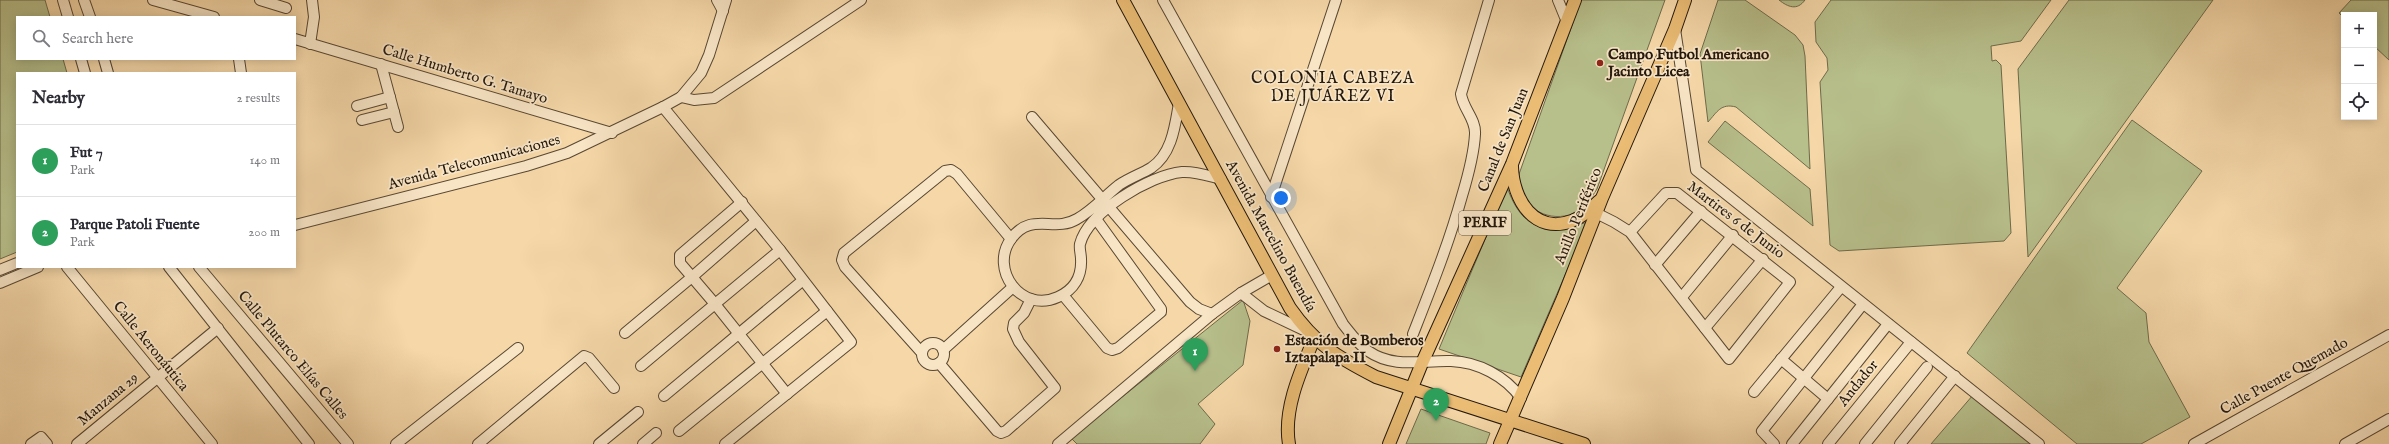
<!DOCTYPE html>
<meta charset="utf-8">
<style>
:root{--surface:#fff;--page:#f2f2f3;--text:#2b2b33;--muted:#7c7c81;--line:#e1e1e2;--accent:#db2777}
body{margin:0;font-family:"IM FELL English",serif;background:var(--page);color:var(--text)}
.controls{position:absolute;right:12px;top:12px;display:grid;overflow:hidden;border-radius:0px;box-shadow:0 2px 10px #0003}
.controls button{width:36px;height:36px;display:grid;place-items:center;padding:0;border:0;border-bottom:1px solid var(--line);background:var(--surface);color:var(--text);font:20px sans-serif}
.you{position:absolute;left:1281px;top:198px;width:14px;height:14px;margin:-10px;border:3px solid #fff;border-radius:50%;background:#1a73e8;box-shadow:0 0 0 6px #1a73e833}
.badge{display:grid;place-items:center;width:26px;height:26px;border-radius:50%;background:var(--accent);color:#fff;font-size:13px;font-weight:700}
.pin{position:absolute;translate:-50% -33px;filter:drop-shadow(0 1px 2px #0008)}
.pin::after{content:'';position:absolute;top:21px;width:14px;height:12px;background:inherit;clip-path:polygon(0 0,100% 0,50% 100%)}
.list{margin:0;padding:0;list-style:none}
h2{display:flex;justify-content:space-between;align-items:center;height:52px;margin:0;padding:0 16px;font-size:17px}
h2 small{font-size:13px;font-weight:400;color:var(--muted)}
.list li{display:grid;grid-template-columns:26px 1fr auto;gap:12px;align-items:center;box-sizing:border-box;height:72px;padding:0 16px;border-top:1px solid var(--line)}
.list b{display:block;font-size:15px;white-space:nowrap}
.list p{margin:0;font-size:13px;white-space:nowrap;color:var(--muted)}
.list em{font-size:13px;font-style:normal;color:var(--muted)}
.icon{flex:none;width:22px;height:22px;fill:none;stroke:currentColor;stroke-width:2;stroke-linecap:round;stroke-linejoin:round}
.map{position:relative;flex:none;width:2389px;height:444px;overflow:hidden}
.search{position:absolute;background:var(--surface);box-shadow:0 2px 10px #0003;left:16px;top:16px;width:280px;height:44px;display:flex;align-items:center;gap:10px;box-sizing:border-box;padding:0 14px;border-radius:0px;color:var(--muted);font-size:15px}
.panel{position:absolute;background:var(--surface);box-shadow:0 2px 10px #0003;left:16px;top:72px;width:280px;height:196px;border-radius:0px}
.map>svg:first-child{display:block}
.green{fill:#b7bf8b;stroke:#6d6b4c}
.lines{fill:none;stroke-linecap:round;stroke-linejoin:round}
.minor-casing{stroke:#584733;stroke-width:12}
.major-casing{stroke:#23170c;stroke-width:14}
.minor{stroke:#f8e5c6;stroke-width:10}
.major{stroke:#eabc74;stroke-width:12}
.poi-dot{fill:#8f2418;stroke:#f8e5c6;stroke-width:1.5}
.labels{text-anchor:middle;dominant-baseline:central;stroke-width:3.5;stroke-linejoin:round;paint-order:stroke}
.shield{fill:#f8e5c6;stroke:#635544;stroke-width:1}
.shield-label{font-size:14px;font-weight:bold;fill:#23170c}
.poi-label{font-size:15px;font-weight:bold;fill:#23170c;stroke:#f8e5c6;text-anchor:start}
.street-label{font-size:15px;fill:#23170c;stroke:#f8e5c6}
.neighbourhood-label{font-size:16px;letter-spacing:1px;fill:#23170c;stroke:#f8e5c6}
</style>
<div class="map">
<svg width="2389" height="444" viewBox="0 0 2389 444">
<rect width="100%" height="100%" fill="#f5d7a8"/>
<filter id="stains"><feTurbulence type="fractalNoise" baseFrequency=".005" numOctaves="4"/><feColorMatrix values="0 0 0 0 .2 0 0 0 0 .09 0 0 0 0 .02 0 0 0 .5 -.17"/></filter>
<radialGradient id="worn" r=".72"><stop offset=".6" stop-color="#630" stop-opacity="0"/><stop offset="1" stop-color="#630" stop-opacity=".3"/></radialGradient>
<g class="green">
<polygon points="0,0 45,0 50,17 17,17 17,59 63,59 67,73 17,73 17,252 0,259"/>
<path d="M1581,0H1665L1597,189C1591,198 1586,207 1576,212C1556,223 1529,213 1520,192C1519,188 1518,182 1518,177Z"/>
<path d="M1718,0H1745L1795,35L1803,45L1805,56L1810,169L1736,107C1721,103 1717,112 1708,122L1700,54Z"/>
<path d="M1779,0H1805C1797,11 1788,7 1779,0Z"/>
<polygon points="1831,0 2051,0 2021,41 1991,46 1992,61 1996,60 2001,65 2011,233 2004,241 1839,251 1830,245 1820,82 1828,70 1827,58 1816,42 1815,22"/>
<polygon points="2069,0 2213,0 2028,257 2018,69"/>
<polygon points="2351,0 2389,0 2389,60 2374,46 2374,15 2344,15 2344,18 2339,13"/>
<polygon points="2132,120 2202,171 2117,288 2146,313 2149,342 2190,417 2141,444 2077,444 1967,353"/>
<polygon points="1725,121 1810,189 1813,226 1708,142"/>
<path d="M1507,187C1523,232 1546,234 1588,222L1521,377L1439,349Z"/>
<polygon points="1243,300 1250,321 1243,365 1198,404 1215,424 1200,444 1077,444 1071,438"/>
<polygon points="1973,395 2034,444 1931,444"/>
<polygon points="1421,409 1490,433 1486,444 1406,444"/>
</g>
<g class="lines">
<g class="minor-casing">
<g id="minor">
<polyline points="63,0 68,17"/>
<polyline points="84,0 90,17"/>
<polyline points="153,0 214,17"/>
<polyline points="260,0 286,8"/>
<polyline points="717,0 723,11"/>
<path d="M1163,0L1343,324C1351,334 1358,344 1368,351C1394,369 1422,360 1451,361C1478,362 1505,376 1521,398"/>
<polyline points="1558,0 1567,22"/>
<polyline points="1675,29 1696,170 2039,444"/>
<polyline points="295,39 612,133"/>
<polyline points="310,44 314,17 312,0"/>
<polyline points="81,59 85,73"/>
<polyline points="104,59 108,73"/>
<polyline points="239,59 241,73"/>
<polyline points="381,64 398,127"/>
<polyline points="681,97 694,100 714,98 861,0"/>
<path d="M1179,103C1175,126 1172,154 1151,168C1141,174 1129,178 1119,185C1105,196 1093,210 1077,219C1054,233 1031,211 1011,239C989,269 1021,314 1058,297C1074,290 1082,276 1081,259C1081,254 1079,248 1080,244C1088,212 1150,175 1182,172C1195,171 1209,176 1221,179"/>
<polyline points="357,106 390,97"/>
<polyline points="663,107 780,250"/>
<polyline points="1032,117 1190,302 1199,309 1212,314"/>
<polyline points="362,120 394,112"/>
<polyline points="1271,197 1336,0"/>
<polyline points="1596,213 1614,222 1630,232 1729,359 1790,282 1677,193 1666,193 1630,232"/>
<polyline points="295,225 526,166 567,153 663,107 681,97 701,73 709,55 726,0"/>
<polyline points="1655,265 1701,211"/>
<polyline points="67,267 212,444"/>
<polyline points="169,267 309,444"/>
<polyline points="199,267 348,444"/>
<polyline points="0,270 17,263"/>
<polyline points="0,283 38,267"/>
<polyline points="1241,293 1264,311 1306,331"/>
<polyline points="1063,295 1107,348 1112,350 1118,348 1161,312 1161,309 1096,219"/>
<polyline points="1682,297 1733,235"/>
<polyline points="1705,328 1763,259"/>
<polyline points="625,333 692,277 680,263 680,255 742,202"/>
<path d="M1413,334C1431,288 1449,243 1462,196C1468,176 1474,155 1475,134C1476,119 1463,109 1461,94L1489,0"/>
<circle cx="933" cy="354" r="11"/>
<polyline points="943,350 1013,287"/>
<polyline points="922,353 845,267 842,260 844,253 945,171 951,170 957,174 1011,239"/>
<polyline points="1781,359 1828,399"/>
<polyline points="939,363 997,431 1001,433 1006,431 1055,388 1019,342 1013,329 1014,323 1024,313 1031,299"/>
<polyline points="641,366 715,304 787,394"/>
<polyline points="1754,392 1841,287"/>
<polyline points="664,396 802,281"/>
<polyline points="679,431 827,311"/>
<polyline points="31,444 41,437 47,444"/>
<polyline points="77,444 218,328"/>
<polyline points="396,444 518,348"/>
<polyline points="478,444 584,356 589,358 614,388"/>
<polyline points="599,444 638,412"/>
<polyline points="643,444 656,433"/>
<polyline points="725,444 851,342 780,250 715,304 692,277 756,221"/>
<polyline points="1058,444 1212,314 1241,293 1272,275"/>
<polyline points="1774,444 1762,431 1863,304"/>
<polyline points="1792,444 1888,324"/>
<polyline points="1828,444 1911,342"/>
<polyline points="1865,444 1927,367"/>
<polyline points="1900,444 1955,376"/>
<polyline points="2194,444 2389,335"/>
<polyline points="2345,444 2389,419"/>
</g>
</g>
<g class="major-casing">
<g id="major">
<path d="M1123,0L1290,308C1315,344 1337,357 1376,377L1584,444"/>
<path d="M1512,167C1513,199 1534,235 1572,221C1582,217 1591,209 1599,201"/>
<path d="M1289,444C1283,409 1301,370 1314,339"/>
<polyline points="1389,444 1422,363 1512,164 1575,0"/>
<polyline points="1500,444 1563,298 1602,198 1675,29 1685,0"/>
</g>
</g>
<use href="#minor" class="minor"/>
<use href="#major" class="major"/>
</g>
<g class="poi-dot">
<circle cx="1600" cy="63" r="4"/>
<circle cx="1277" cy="349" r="4"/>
</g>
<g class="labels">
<rect class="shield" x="1459" y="211" width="52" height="24" rx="3"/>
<g class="shield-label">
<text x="1485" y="223">PERIF</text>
</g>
<g class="poi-label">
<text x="1608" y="54">Campo Futbol Americano<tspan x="1608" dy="17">Jacinto Licea</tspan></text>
<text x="1285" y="340">Estación de Bomberos<tspan x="1285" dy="17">Iztapalapa II</tspan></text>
</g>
<g class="street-label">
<text transform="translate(465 74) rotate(17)">Calle Humberto G. Tamayo</text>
<text transform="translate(1503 140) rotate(-68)">Canal de San Juan</text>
<text transform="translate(474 162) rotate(-15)">Avenida Telecomunicaciones</text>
<text transform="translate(1578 216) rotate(-68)">Anillo Periférico</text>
<text transform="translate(1736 220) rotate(37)">Martires 6 de Junio</text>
<text transform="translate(1271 236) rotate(61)">Avenida Marcelino Buendía</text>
<text transform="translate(151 346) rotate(51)">Calle Aeronáutica</text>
<text transform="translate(293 355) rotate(50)">Calle Plutarco Elías Calles</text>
<text transform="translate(2284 376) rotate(-29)">Calle Puente Quemado</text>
<text transform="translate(1858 383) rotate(-51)">Andador</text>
<text transform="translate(108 399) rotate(-40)">Manzana 29</text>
</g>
<g class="neighbourhood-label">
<text x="1333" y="79">COLONIA CABEZA<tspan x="1333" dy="18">DE JUÁREZ VI</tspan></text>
</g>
</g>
<rect width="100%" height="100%" filter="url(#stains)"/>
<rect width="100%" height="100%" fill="url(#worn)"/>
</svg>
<div class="controls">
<button>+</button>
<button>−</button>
<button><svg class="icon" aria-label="locate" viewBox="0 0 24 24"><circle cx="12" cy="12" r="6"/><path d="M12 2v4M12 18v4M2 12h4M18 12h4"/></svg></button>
</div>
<div class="you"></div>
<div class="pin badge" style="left:1195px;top:371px;background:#2e9e5b">1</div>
<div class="pin badge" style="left:1436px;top:421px;background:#2e9e5b">2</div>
<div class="search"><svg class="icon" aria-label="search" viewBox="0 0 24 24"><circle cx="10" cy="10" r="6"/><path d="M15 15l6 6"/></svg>Search here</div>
<section class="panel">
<h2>Nearby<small>2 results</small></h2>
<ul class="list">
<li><span class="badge" style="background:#2e9e5b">1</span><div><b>Fut 7</b><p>Park</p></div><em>140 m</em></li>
<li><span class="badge" style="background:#2e9e5b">2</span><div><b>Parque Patoli Fuente</b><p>Park</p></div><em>200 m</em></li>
</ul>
</section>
</div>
